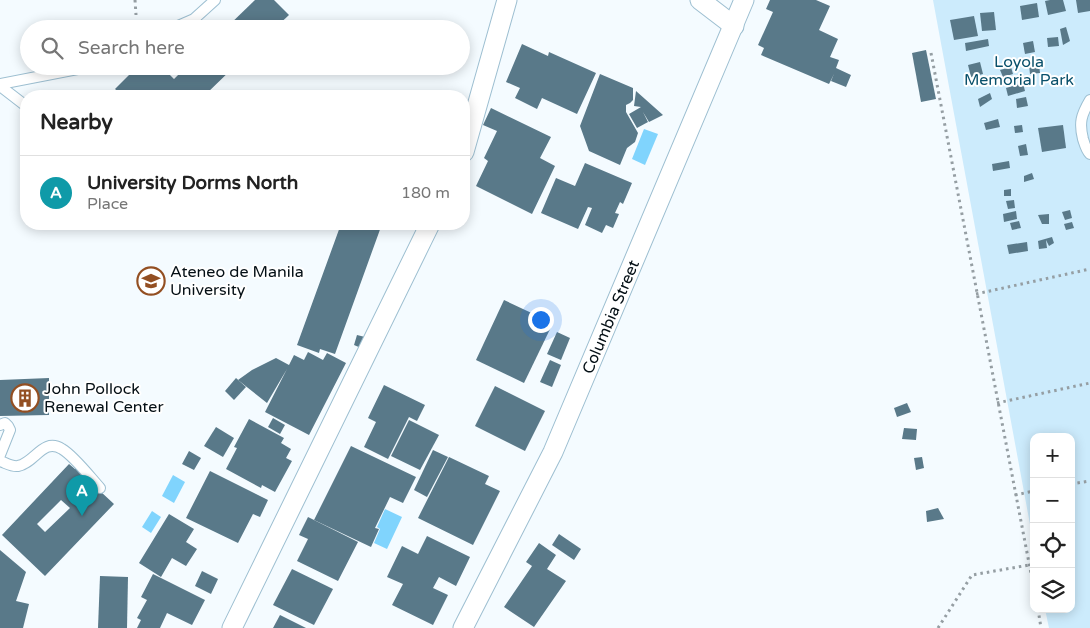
<!DOCTYPE html>
<meta charset="utf-8">
<style>
:root{--surface:#fff;--page:#f2f2f2;--text:#222;--muted:#767676;--line:#e0e0e0;--accent:#934f22}
body{margin:0;font-family:"Varela Round",sans-serif;background:var(--page);color:var(--text)}
.controls{position:absolute;right:15px;bottom:15px;display:grid;overflow:hidden;border-radius:10px;box-shadow:0 2px 12px #0003}
.controls button{width:45px;height:45px;display:grid;place-items:center;padding:0;border:0;border-bottom:1px solid var(--line);background:var(--surface);color:var(--text);font:25px sans-serif}
.you{position:absolute;left:540px;top:319px;width:18px;height:18px;margin:-12px;border:4px solid #fff;border-radius:50%;background:#1a73e8;box-shadow:0 0 0 8px #1a73e833}
.badge{display:grid;place-items:center;width:32px;height:32px;border-radius:50%;background:var(--accent);color:#fff;font-size:16px;font-weight:700}
.pin{position:absolute;translate:-50% -41px;filter:drop-shadow(0 1px 2px #0008)}
.pin::after{content:'';position:absolute;top:26px;width:18px;height:15px;background:inherit;clip-path:polygon(0 0,100% 0,50% 100%)}
.list{margin:0;padding:0;list-style:none}
h2{display:flex;justify-content:space-between;align-items:center;height:65px;margin:0;padding:0 20px;font-size:21px}
h2 small{font-size:16px;font-weight:400;color:var(--muted)}
.list li{display:grid;grid-template-columns:32px 1fr auto;gap:15px;align-items:center;box-sizing:border-box;height:75px;padding:0 20px;border-top:1px solid var(--line)}
.list b{display:block;font-size:19px;white-space:nowrap}
.list p{margin:0;font-size:16px;white-space:nowrap;color:var(--muted)}
.list em{font-size:16px;font-style:normal;color:var(--muted)}
.icon{flex:none;width:28px;height:28px;fill:none;stroke:currentColor;stroke-width:2;stroke-linecap:round;stroke-linejoin:round}
.map{position:relative;flex:none;width:1090px;height:628px;overflow:hidden}
.search{position:absolute;background:var(--surface);box-shadow:0 2px 12px #0003;left:20px;top:20px;width:450px;height:55px;display:flex;align-items:center;gap:12px;box-sizing:border-box;padding:0 18px;border-radius:28px;color:var(--muted);font-size:19px}
.panel{position:absolute;background:var(--surface);box-shadow:0 2px 12px #0003;left:20px;top:90px;width:450px;height:140px;border-radius:20px}
.map>svg:first-child{display:block}
.green{fill:#ccebfc}
.water{fill:#80d4fd}
.building{fill:#597989;fill-rule:evenodd}
.lines{fill:none;stroke-linecap:round;stroke-linejoin:round}
.lane-casing{stroke:#9dbfd1;stroke-width:12}
.street-casing{stroke:#9dbfd1;stroke-width:21}
.path{stroke:#959ea3;stroke-width:3;stroke-dasharray:2.5 4;stroke-linecap:butt}
.lane{stroke:#fff;stroke-width:10}
.street{stroke:#fff;stroke-width:19}
.labels{text-anchor:middle;dominant-baseline:central;stroke-width:4;stroke-linejoin:round;paint-order:stroke}
.park-label{font-size:16px;fill:#09506b;stroke:#fff}
.poi-label{font-size:16px;fill:#040f15;stroke:#fff;text-anchor:start}
.street-label{font-size:16px;fill:#040f15;stroke:#fff}
</style>
<div class="map">
<svg width="1090" height="628" viewBox="0 0 1090 628">
<rect width="100%" height="100%" fill="#f4fbff"/>
<polygon class="green" points="933,0 1090,0 1090,628 1049,628 1045,609 1071,609 1071,437 1034,437 1034,546"/>
<g class="water">
<polygon points="644,129 658,134 645,165 632,159"/>
<polygon points="173,475 185,482 174,503 162,496"/>
<polygon points="385,509 402,517 387,549 374,543 380,529 377,527"/>
<polygon points="152,511 161,517 151,533 142,527"/>
</g>
<g class="building">
<polygon points="255,0 274,0 289,15 274,29 225,29"/>
<polygon points="770,0 816,0 830,6 819,30 838,39 830,57 839,60 836,68 851,75 846,87 831,81 834,74 829,84 761,55 764,48 758,45 773,12 766,9"/>
<polygon points="1050,0 1063,0 1066,11 1048,15 1045,1"/>
<polygon points="1076,0 1090,0 1090,11 1078,13"/>
<polygon points="1037,3 1039,17 1022,20 1020,6"/>
<polygon points="994,12 996,30 982,31 980,13"/>
<polygon points="974,16 978,36 954,40 950,20"/>
<polygon points="1066,27 1070,41 1063,45 1060,29"/>
<polygon points="1058,37 1059,46 1048,47 1047,38"/>
<polygon points="988,39 989,46 966,51 965,43"/>
<polygon points="1033,41 1035,52 1025,54 1023,43"/>
<polygon points="522,44 548,56 549,52 596,73 577,114 542,98 537,109 515,98 520,88 506,82"/>
<polygon points="926,50 936,99 921,102 912,53"/>
<polygon points="980,62 983,74 971,77 968,65"/>
<polygon points="1039,64 1040,73 1030,74 1029,65"/>
<polygon points="138,66 161,66 174,79 187,66 235,66 204,96 123,96 115,89"/>
<polygon points="1011,67 1013,74 1003,77 1000,70"/>
<polygon points="600,74 633,88 633,100 630,103 626,105 626,112 638,133 635,142 627,148 620,165 589,151 580,126"/>
<polygon points="1023,83 1025,91 1008,96 1006,88"/>
<polygon points="636,91 663,115 649,122 643,112 648,122 637,128 629,114 641,107 634,106"/>
<polygon points="990,93 992,99 980,107 978,99"/>
<polygon points="1026,97 1028,106 1017,108 1016,99"/>
<polygon points="491,108 551,137 540,158 555,166 532,214 476,186 488,161 484,158 497,131 483,125"/>
<polygon points="998,119 1000,127 986,130 984,123"/>
<polygon points="1022,125 1023,132 1015,133 1014,126"/>
<polygon points="1063,125 1066,148 1042,152 1038,128"/>
<polygon points="1026,144 1028,155 1020,156 1018,146"/>
<polygon points="1009,161 1010,168 993,171 992,164"/>
<polygon points="585,163 632,183 623,204 620,202 615,213 619,214 613,228 606,225 602,233 585,225 592,208 588,207 578,229 541,213 556,178 575,186"/>
<polygon points="1032,173 1034,179 1024,182 1024,176"/>
<polygon points="1011,189 1011,196 1004,196 1004,190"/>
<polygon points="1014,200 1015,208 1008,209 1006,201"/>
<polygon points="1070,210 1072,218 1065,220 1062,212"/>
<polygon points="1016,211 1017,219 1004,222 1003,214"/>
<polygon points="1049,214 1049,224 1042,224 1038,215"/>
<polygon points="1019,221 1021,228 1012,230 1010,223"/>
<polygon points="1072,222 1074,228 1066,230 1064,224"/>
<polygon points="341,224 382,224 335,354 320,349 319,353 297,345"/>
<polygon points="1052,237 1054,243 1049,246 1046,240 1047,248 1039,249 1038,241"/>
<polygon points="1027,242 1028,251 1009,254 1007,245"/>
<polygon points="504,300 553,323 524,383 476,360"/>
<polygon points="557,332 570,338 561,360 547,354"/>
<polygon points="357,335 365,337 361,348 354,345"/>
<polygon points="308,352 323,360 327,353 346,363 309,435 265,412 287,369 267,403 238,380 252,370 276,358 289,365 294,355 304,360"/>
<polygon points="550,360 561,365 552,387 540,382"/>
<polygon points="49,378 49,415 0,416 0,380"/>
<polygon points="236,378 246,387 234,400 225,391"/>
<polygon points="384,385 425,405 417,421 409,417 388,459 364,447 376,422 368,418"/>
<polygon points="495,386 545,411 525,451 475,426"/>
<polygon points="907,403 911,412 897,417 894,408"/>
<polygon points="273,418 285,425 280,434 268,427"/>
<polygon points="249,419 284,438 281,443 291,449 286,458 292,461 275,492 262,485 261,488 226,469 237,448 234,447"/>
<polygon points="409,420 439,435 420,470 391,456"/>
<polygon points="216,427 234,438 223,457 204,446"/>
<polygon points="904,428 917,429 916,440 902,439"/>
<polygon points="351,446 416,477 403,503 390,497 375,528 379,529 371,547 314,520"/>
<polygon points="433,450 448,457 427,497 414,490"/>
<polygon points="189,451 201,458 194,470 182,464"/>
<polygon points="449,457 489,476 485,484 500,491 473,545 418,518"/>
<polygon points="922,457 924,468 916,470 914,458"/>
<path d="M69,464L75,469L78,466L86,478L114,504L45,576L2,535ZM61,500L70,508L45,532L37,524Z"/>
<polygon points="210,471 268,500 260,517 253,514 238,543 186,518"/>
<polygon points="938,508 944,519 927,522 926,511"/>
<polygon points="169,514 194,529 186,542 197,549 186,566 172,558 161,577 139,563"/>
<polygon points="308,517 358,542 338,581 297,561 308,539 299,535"/>
<polygon points="559,534 581,549 574,560 552,545"/>
<polygon points="427,536 470,557 456,586 439,577 433,588 448,595 433,625 392,605 403,584 387,577 402,546 418,554"/>
<polygon points="539,543 556,555 547,569 566,581 534,627 504,607 532,566 526,562"/>
<polygon points="0,550 26,572 16,601 29,604 23,628 0,628"/>
<polygon points="292,569 333,589 314,625 273,605"/>
<polygon points="202,571 218,579 211,594 195,586"/>
<polygon points="153,574 205,600 192,625 167,613 160,628 137,628 141,620 137,618 147,600 141,597"/>
<polygon points="100,576 128,577 127,628 98,628"/>
<polygon points="280,615 306,628 273,628"/>
</g>
<g class="lines">
<g class="lane-casing">
<g id="lane">
<polyline points="171,29 194,19 215,0"/>
<polyline points="0,84 93,66"/>
<polyline points="0,86 26,106"/>
<path d="M1090,100C1081,115 1079,123 1083,139C1085,145 1086,150 1090,154"/>
<polyline points="0,425 5,423 8,426 10,430 0,455"/>
<path d="M0,461C6,463 12,467 18,466C35,463 43,437 62,449C74,456 90,477 100,488"/>
</g>
</g>
<g class="street-casing">
<g id="street">
<polyline points="700,0 734,26"/>
<polyline points="464,152 507,0"/>
<polyline points="232,628 430,224"/>
<polyline points="463,628 553,452 744,0"/>
</g>
</g>
<g class="path">
<polyline points="135,0 136,15"/>
<polyline points="931,53 1034,589"/>
<polyline points="976,294 1090,269"/>
<polyline points="997,403 1090,383"/>
<polyline points="1071,484 1090,481"/>
<polyline points="1015,495 1034,491"/>
<polyline points="1038,609 1041,628"/>
<polyline points="938,628 972,575 1029,565"/>
</g>
<use href="#lane" class="lane"/>
<use href="#street" class="street"/>
</g>
<defs>
<g id="university-ring" transform="scale(1.4375)"><circle r="9.5" fill="#fff" stroke="#934f22" stroke-width="1.5"/><path d="M0-5L7-2L0 1L-7-2ZM-4 1L0 2.5L4 1V4Q0 6-4 4Z" fill="#934f22"/></g>
<g id="building-ring" transform="scale(1.4375)"><circle r="9.5" fill="#fff" stroke="#934f22" stroke-width="1.5"/><path d="M-4-6H4V6H1V3H-1V6H-4ZM-2.5-4.3h1.7v1.8h-1.7ZM.8-4.3h1.7v1.8H.8ZM-2.5-1h1.7V.8h-1.7ZM.8-1h1.7V.8H.8Z" fill="#934f22"/></g>
</defs>
<g fill-rule="evenodd">
<use href="#university-ring" x="151" y="281"/>
<use href="#building-ring" x="25" y="398"/>
</g>
<g class="labels">
<g class="park-label">
<text x="1019" y="62">Loyola<tspan x="1019" dy="18">Memorial Park</tspan></text>
</g>
<g class="poi-label">
<text x="170" y="272">Ateneo de Manila<tspan x="170" dy="18">University</tspan></text>
<text x="44" y="389">John Pollock<tspan x="44" dy="18">Renewal Center</tspan></text>
</g>
<g class="street-label">
<text transform="translate(611 317) rotate(-67)">Columbia Street</text>
</g>
</g>
</svg>
<div class="controls">
<button>+</button>
<button>−</button>
<button><svg class="icon" aria-label="locate" viewBox="0 0 24 24"><circle cx="12" cy="12" r="6"/><path d="M12 2v4M12 18v4M2 12h4M18 12h4"/></svg></button>
<button><svg class="icon" aria-label="layers" viewBox="0 0 24 24"><path d="M12 4l9 5-9 5-9-5zM3 14l9 5 9-5"/></svg></button>
</div>
<div class="you"></div>
<div class="pin badge" style="left:82px;top:516px;background:#0f9aa8">A</div>
<div class="search"><svg class="icon" aria-label="search" viewBox="0 0 24 24"><circle cx="10" cy="10" r="6"/><path d="M15 15l6 6"/></svg>Search here</div>
<section class="panel">
<h2>Nearby<small></small></h2>
<ul class="list">
<li><span class="badge" style="background:#0f9aa8">A</span><div><b>University Dorms North</b><p>Place</p></div><em>180 m</em></li>
</ul>
</section>
</div>
